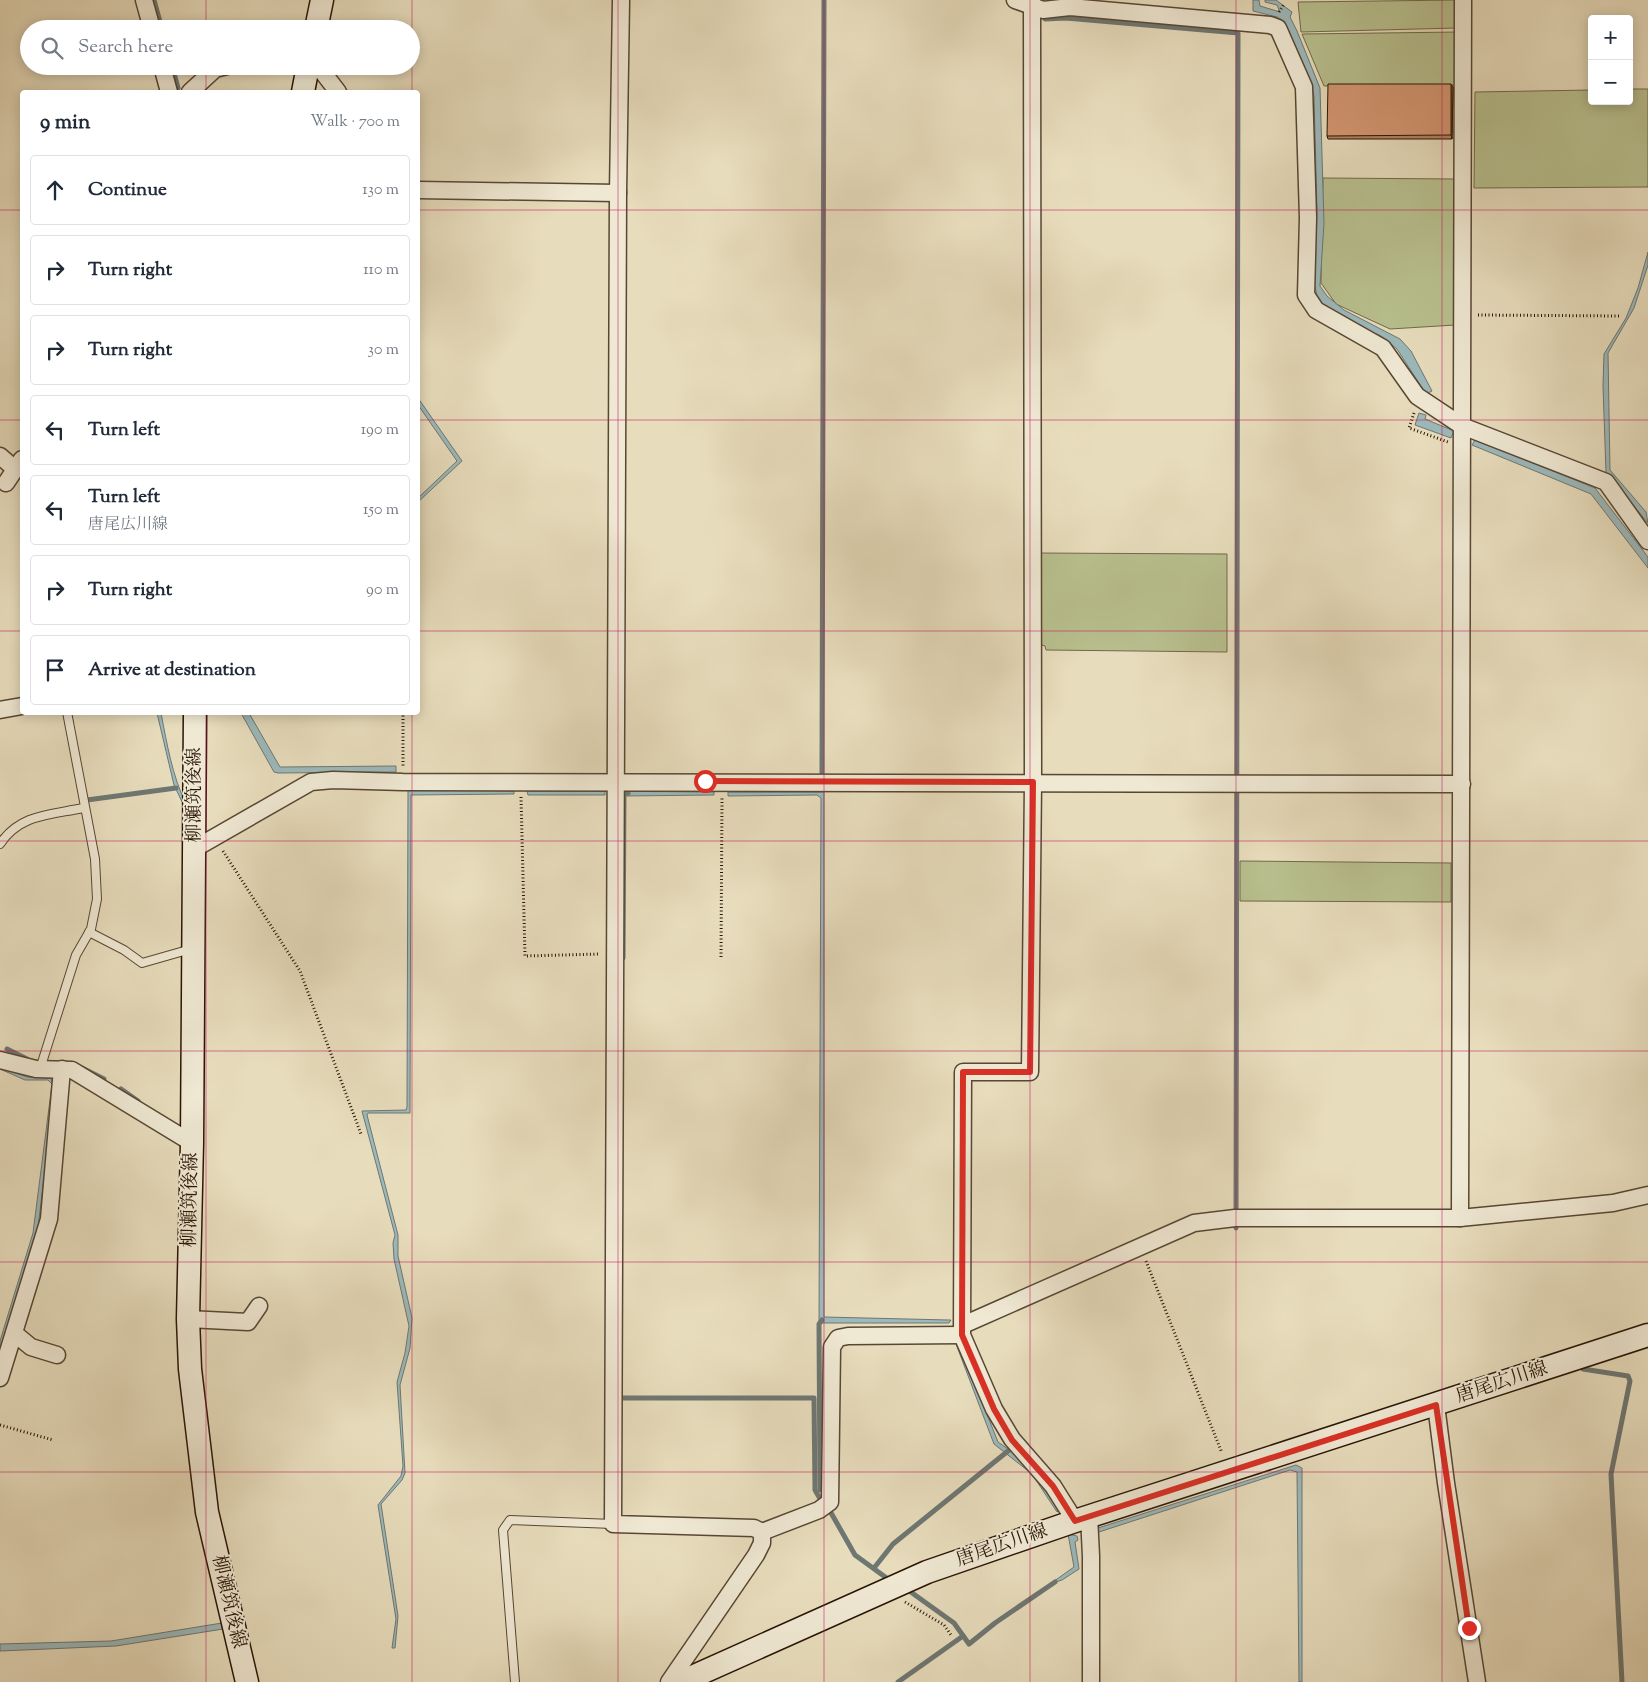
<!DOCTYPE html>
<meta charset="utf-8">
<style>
:root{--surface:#fff;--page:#f6f6f7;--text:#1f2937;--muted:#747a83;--line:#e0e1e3}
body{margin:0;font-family:"Sorts Mill Goudy","Noto Serif JP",serif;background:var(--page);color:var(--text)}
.controls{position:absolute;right:15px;top:15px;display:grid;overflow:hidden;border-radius:5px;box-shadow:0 2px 12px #0003}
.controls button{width:45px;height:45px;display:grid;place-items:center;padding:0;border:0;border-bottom:1px solid var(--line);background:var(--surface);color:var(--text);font:25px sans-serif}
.stop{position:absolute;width:15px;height:15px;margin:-11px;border:4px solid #d93025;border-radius:50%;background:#fff}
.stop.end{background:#d93025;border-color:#fff;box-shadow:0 1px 5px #0008}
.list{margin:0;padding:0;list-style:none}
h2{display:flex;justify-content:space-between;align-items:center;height:65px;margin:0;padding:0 20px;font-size:21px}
h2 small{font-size:16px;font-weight:400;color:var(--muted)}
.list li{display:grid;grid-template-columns:32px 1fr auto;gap:15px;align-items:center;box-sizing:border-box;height:70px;margin:0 10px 10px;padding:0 10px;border:1px solid var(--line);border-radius:5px}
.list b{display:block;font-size:19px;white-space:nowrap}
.list p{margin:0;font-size:16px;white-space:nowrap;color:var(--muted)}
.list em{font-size:16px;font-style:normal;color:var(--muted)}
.icon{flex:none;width:28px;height:28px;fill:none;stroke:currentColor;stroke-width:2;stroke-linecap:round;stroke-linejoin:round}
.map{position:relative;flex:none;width:1648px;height:1682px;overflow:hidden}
.search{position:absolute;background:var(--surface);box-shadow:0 2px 12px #0003;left:20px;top:20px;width:400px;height:55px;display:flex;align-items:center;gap:12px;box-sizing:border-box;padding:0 18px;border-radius:28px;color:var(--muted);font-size:19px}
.panel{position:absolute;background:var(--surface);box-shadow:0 2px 12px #0003;left:20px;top:90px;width:400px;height:625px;border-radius:5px}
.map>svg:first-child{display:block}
.green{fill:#b8bf8e;stroke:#706a4a}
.water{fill:#9cb9bb;stroke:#6e7772}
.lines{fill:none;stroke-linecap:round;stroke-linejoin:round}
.stream{stroke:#6e7772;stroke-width:5}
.lane-casing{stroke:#584733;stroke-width:10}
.street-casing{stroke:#584733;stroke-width:19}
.secondary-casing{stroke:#291505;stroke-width:25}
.path{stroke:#291505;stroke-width:3;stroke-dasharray:1 2.5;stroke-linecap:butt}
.lane{stroke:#efe8d3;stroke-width:8}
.street{stroke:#efe8d3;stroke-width:16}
.secondary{stroke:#efe8d3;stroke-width:22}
.wall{fill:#b68262;stroke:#291505}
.shaded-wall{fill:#946a50;stroke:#291505}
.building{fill:#d49772;stroke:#291505}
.route{stroke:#d93025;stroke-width:6}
.grid{fill:none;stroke:#c2185b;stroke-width:1;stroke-opacity:0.55}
.labels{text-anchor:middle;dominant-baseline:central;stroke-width:4;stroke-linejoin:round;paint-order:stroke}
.street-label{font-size:19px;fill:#291505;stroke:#efe8d3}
</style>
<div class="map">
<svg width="1648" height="1682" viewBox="0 0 1648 1682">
<rect width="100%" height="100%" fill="#e7dcbc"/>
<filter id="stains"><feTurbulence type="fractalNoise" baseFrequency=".004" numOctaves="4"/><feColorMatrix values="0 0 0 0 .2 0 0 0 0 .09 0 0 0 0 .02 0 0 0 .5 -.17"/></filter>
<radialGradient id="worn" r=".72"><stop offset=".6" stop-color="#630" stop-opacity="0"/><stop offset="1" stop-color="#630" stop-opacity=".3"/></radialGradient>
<g class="green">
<polygon points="1457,0 1457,28 1301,32 1298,2"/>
<polygon points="1459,32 1458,85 1324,86 1302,34"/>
<polygon points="1629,89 1648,89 1648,187 1474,188 1475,92 1592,90 1592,101 1629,101"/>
<polygon points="1323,178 1457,179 1455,325 1390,329 1336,304 1321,283"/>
<polygon points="1038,553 1227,554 1227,652 1046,650 1045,646 1038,644"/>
<polygon points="1240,861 1451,863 1451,902 1240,901"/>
</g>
<g class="water">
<polygon points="1253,0 1259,0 1260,6 1280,12 1277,5 1265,2 1265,0 1276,0 1292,12 1290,17 1297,31 1320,88 1324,223 1320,286 1327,296 1344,310 1400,339 1411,351 1432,391 1426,394 1397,349 1381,336 1343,319 1324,306 1317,295 1314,283 1317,211 1314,96 1311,83 1285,22 1277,17 1253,11"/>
<polygon points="1648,252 1648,265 1634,308 1608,353 1610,470 1646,512 1648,523 1606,473 1603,386 1604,354 1626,318 1638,288"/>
<polygon points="418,398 462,461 418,502 418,498 457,461 418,405"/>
<polygon points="1419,413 1426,415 1425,419 1454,431 1451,438 1415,425"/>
<polygon points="1475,440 1595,488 1648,557 1648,568 1591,494 1472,445"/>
<path d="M157,713H161C167,744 172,775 186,804L184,806L174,785Z"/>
<polygon points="241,713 249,713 280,767 396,766 396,772 278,773 274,772"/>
<polygon points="408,789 514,791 514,794 411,795 410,1113 368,1113 367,1115 398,1235 398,1256 412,1318 410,1348 400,1385 405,1473 402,1480 381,1504 398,1616 395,1648 392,1648 396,1619 378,1505 401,1476 403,1466 397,1382 405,1353 409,1326 394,1259 393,1243 395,1235 362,1111 406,1110 407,1107"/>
<polygon points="527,791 605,791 605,795 528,795"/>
<polygon points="624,791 714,792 714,795 624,796"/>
<polygon points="728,792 824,792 824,1317 949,1320 951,1320 949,1323 819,1323 821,798 817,795 728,796"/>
<polygon points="0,1067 27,1077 50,1078 55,1084 38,1228 0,1352 0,1341 33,1233 52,1084 48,1080 25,1080 0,1069"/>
<polygon points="956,1344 959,1344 998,1442 1025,1461 1060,1510 1057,1512 1032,1474 994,1444"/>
<polygon points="1296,1465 1302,1468 1302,1682 1299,1682 1297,1472 1290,1470 1099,1532 1098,1528"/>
<polygon points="1068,1534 1077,1536 1078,1540 1075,1542 1079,1569 1062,1580 1050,1584 1074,1567"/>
<polygon points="222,1623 223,1629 116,1646 0,1651 0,1644 111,1641"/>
</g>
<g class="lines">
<g class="stream">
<polyline points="154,0 162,29"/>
<polyline points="1045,19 1066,18 1238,33 1236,1228"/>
<polyline points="172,66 178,88"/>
<polyline points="822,773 824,0"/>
<polyline points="87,800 176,788"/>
<polyline points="623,958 624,793 628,793"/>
<polyline points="7,1049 27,1059"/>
<polyline points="82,1068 104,1079"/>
<polyline points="121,1089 138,1101"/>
<polyline points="1583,1369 1628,1376 1630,1381 1611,1474 1622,1682"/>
<polyline points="620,1394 620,1398 814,1398 815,1490 819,1497"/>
<polyline points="820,1490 819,1324 822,1320"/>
<polyline points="830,1511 855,1555 888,1579"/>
<polyline points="874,1568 893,1544 1008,1451"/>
<polyline points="908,1590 954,1623 969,1644 995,1623 1055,1582"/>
<polyline points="898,1682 963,1636"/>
</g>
<g class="lane-casing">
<g id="lane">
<path d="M0,844C20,814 50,815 83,808"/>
<polyline points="89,932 124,950 142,963 191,949"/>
<polyline points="40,1069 76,955 91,929 97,899 95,859 67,712"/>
<polyline points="515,1682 503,1530 510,1520 613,1524"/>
</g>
</g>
<g class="street-casing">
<g id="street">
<polyline points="144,0 152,29"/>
<polyline points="621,0 618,193 613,1524 754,1528 762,1532 762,1543 756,1555 669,1682"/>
<polyline points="1015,0 1043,10 1070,7 1270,25 1278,28 1304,87 1308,218 1306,295 1316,310 1383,348 1417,396 1462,426 1606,482 1648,541"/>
<polyline points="1032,0 1033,782 1030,1072 963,1072 962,1335 994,1409 1012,1439 1053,1486 1075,1521"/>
<polyline points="162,66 169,92"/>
<polyline points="318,66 338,92"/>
<polyline points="190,92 215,69 227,66"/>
<polyline points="418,190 618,193"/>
<polyline points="0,456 15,469"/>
<polyline points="6,483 22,459"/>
<polyline points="0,710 22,706"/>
<polyline points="194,849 311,782 333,780 403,782 1462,784"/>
<polyline points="0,1060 36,1069 72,1070 192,1143"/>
<polyline points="1460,1218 1463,0"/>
<polyline points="188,1319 248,1322 259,1306"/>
<polyline points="963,1325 1194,1223 1235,1218 1460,1218 1613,1203 1648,1195"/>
<polyline points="14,1333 31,1347 57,1355"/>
<polyline points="0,1378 49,1219 62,1069"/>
<polyline points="1436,1405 1446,1483 1477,1682"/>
<polyline points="1089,1516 1091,1556 1091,1682"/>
<polyline points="762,1532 819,1510 830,1502 832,1347 838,1338 848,1336 962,1335"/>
</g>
</g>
<g class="secondary-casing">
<g id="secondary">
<polyline points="316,29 322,0"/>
<polyline points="303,92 308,66"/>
<polyline points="195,712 192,1143 188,1319 190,1369 207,1512 247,1682"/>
<polyline points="681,1682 927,1572 1075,1521 1648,1335"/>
</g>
</g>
<g class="path">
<polyline points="1279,12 1284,4"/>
<polyline points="1478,315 1620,316"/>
<polyline points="1414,413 1409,428 1448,442"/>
<polyline points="403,712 403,767"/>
<polyline points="521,797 525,956 600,954"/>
<polyline points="223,851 300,971 361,1134"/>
<polyline points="721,957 722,797"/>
<polyline points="1146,1261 1222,1453"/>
<polyline points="0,1425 53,1440"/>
<polyline points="905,1602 944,1625 951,1635"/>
</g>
<use href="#lane" class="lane"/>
<use href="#street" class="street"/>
<use href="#secondary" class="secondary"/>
</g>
<polygon class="wall" points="1453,87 1452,139 1328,139 1327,136"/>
<polygon class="shaded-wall" points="1451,84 1453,87 1452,139 1451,135"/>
<polygon class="building" points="1328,84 1451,84 1451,135 1327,136"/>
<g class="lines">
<polyline class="route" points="705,781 1033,782 1030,1072 963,1072 962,1335 994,1409 1012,1440 1053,1486 1075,1521 1436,1405 1469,1628"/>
</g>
<path class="grid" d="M206,0V29M412,0V92M618,0V1682M824,0V1682M1030,0V1682M1236,0V1682M1442,0V1682M206,66V92M0,210H22M418,210H1648M0,420H22M418,420H1648M0,631H22M418,631H1648M206,712V1682M412,712V1682M0,841H1648M0,1051H1648M0,1262H1648M0,1472H1648"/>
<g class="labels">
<g class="street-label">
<text transform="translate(195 795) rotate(-90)">柳瀬筑後線</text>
<text transform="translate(191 1200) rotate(-89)">柳瀬筑後線</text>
<text transform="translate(1502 1383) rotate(-18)">唐尾広川線</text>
<text transform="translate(1002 1546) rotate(-19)">唐尾広川線</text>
<text transform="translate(228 1602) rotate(77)">柳瀬筑後線</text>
</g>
</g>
<rect width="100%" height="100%" filter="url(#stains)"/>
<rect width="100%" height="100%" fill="url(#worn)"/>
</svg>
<div class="controls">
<button>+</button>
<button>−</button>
</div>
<div class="stop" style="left:705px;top:781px"></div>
<div class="stop end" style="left:1469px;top:1628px"></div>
<div class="search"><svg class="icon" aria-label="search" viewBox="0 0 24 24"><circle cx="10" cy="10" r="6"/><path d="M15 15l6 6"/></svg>Search here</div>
<section class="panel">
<h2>9 min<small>Walk · 700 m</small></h2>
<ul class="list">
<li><svg class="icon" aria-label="ahead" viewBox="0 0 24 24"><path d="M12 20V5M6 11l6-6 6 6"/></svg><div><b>Continue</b></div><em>130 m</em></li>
<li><svg class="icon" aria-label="right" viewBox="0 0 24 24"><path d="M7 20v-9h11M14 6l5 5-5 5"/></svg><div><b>Turn right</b></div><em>110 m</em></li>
<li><svg class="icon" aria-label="right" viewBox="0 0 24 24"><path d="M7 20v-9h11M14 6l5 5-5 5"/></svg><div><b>Turn right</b></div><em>30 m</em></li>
<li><svg class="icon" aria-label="left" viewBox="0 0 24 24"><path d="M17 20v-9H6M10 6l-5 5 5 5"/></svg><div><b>Turn left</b></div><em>190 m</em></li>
<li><svg class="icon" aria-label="left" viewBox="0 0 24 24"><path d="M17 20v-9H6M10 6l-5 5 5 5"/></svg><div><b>Turn left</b><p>唐尾広川線</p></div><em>150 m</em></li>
<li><svg class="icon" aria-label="right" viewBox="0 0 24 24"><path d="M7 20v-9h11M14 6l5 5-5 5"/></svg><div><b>Turn right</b></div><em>90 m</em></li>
<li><svg class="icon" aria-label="arrive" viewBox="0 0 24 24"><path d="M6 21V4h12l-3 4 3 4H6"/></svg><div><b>Arrive at destination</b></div></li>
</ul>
</section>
</div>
